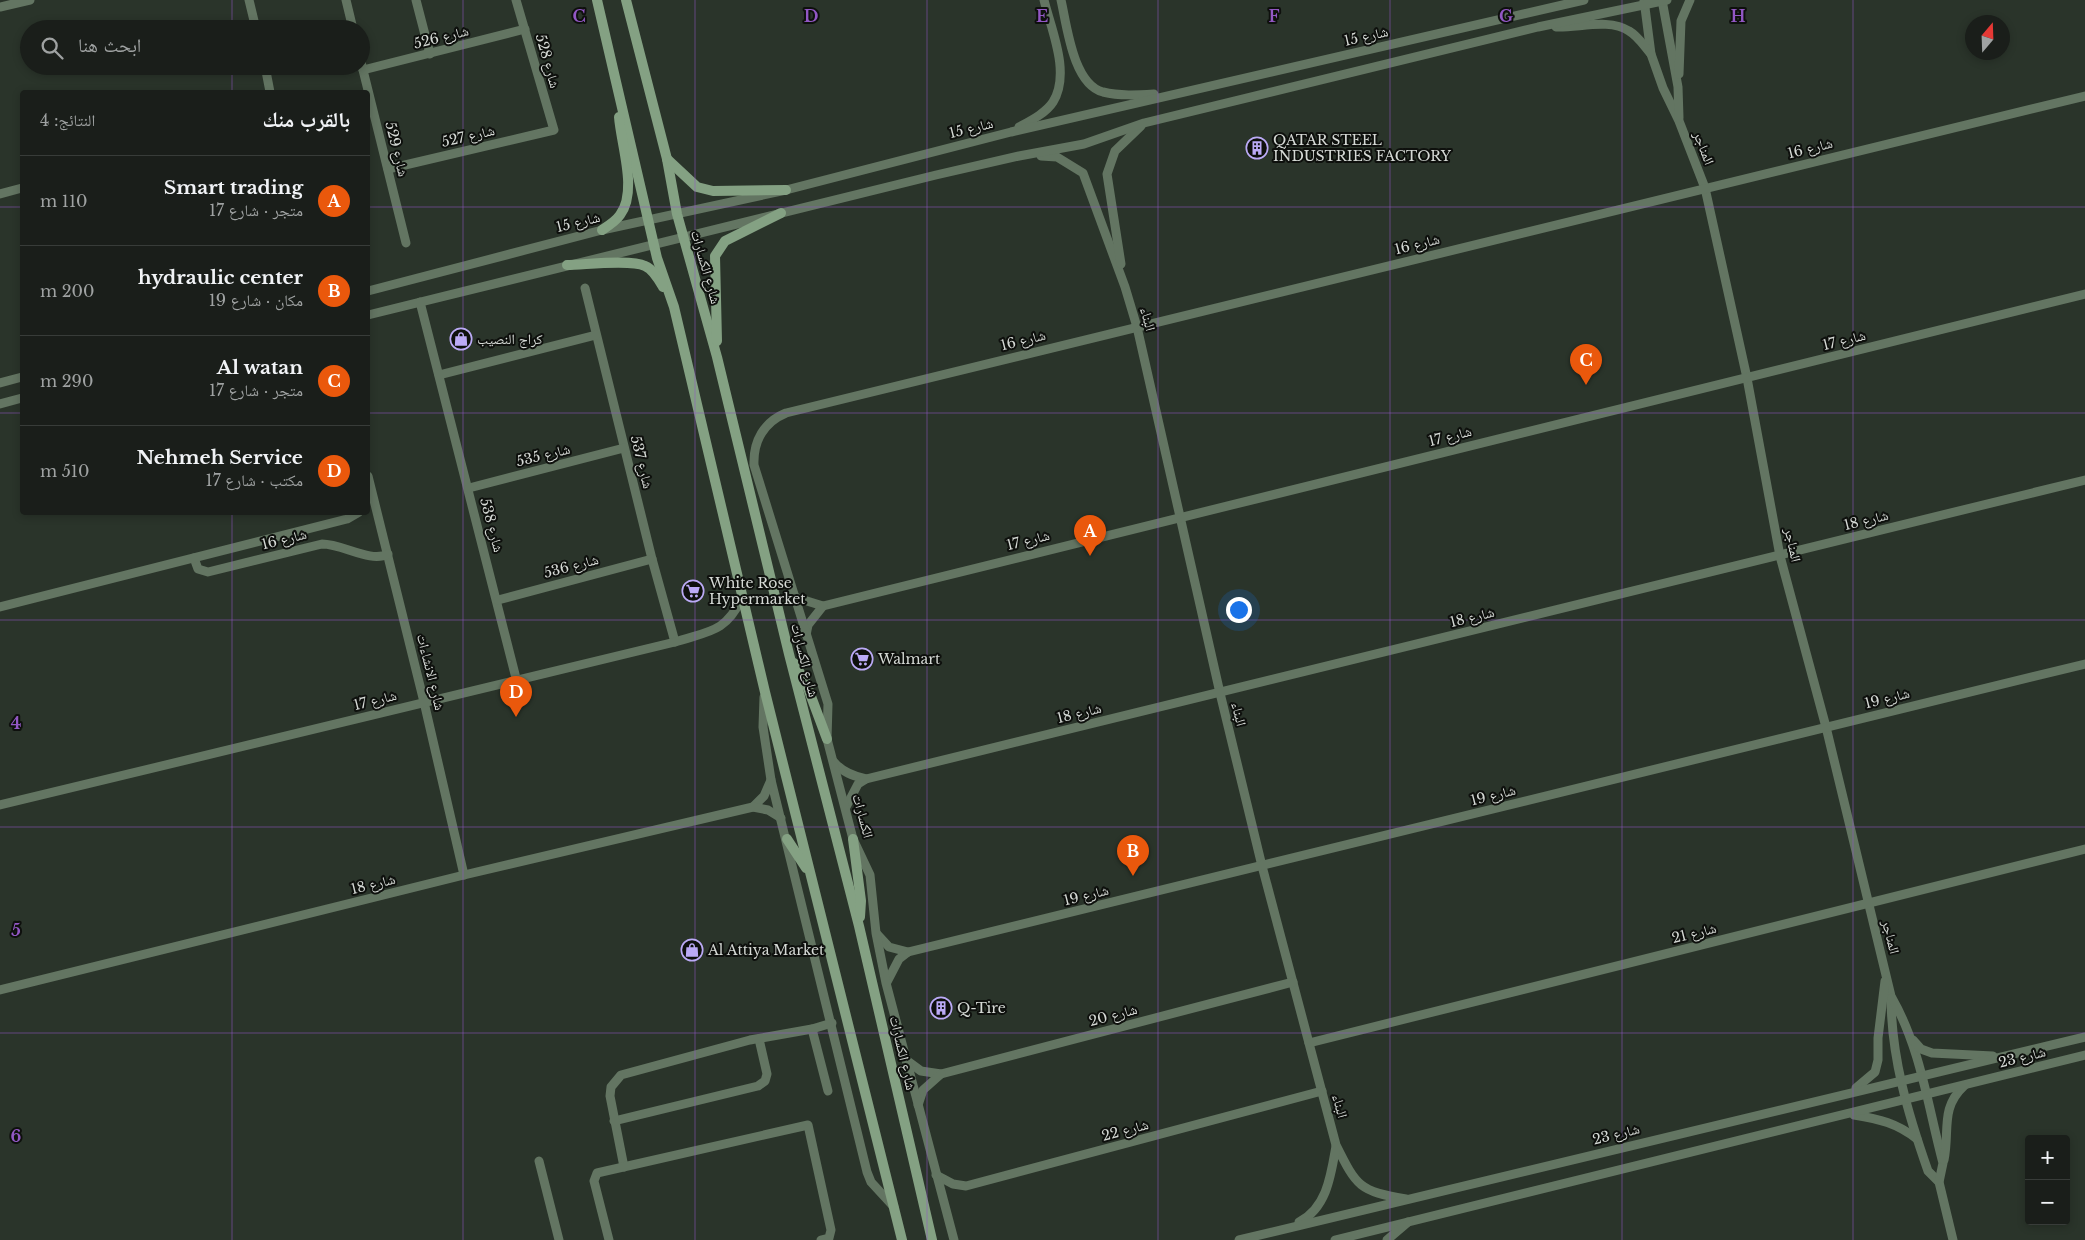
<!DOCTYPE html>
<html lang="ar">
<meta charset="utf-8">
<style>
:root{--surface:#1a1e1a;--page:#272b27;--text:#f1f3f6;--muted:#9fa2a2;--line:#383c39;--accent:#ea580c}
body{margin:0;font-family:"Libre Baskerville","Noto Naskh Arabic",serif;background:var(--page);color:var(--text);direction:rtl}
.controls{position:absolute;right:15px;bottom:15px;display:grid;overflow:hidden;border-radius:5px;box-shadow:0 2px 8px #0003}
.controls button{width:45px;height:45px;display:grid;place-items:center;padding:0;border:0;border-bottom:1px solid var(--line);background:var(--surface);color:var(--text);font:25px sans-serif}
.compass{position:absolute;left:1965px;top:15px;width:45px;height:45px;border-radius:50%;background:var(--surface);box-shadow:0 2px 8px #0003;rotate:19deg}
.you{position:absolute;left:1238px;top:609px;width:18px;height:18px;margin:-12px;border:4px solid #fff;border-radius:50%;background:#1a73e8;box-shadow:0 0 0 8px #1a73e833}
.badge{display:grid;place-items:center;width:32px;height:32px;border-radius:50%;background:var(--accent);color:#fff;font-size:16px;font-weight:700}
.pin{position:absolute;translate:-50% -41px;filter:drop-shadow(0 1px 2px #0008)}
.pin::after{content:'';position:absolute;top:26px;width:18px;height:15px;background:inherit;clip-path:polygon(0 0,100% 0,50% 100%)}
.list{margin:0;padding:0;list-style:none}
h2{display:flex;justify-content:space-between;align-items:center;height:65px;margin:0;padding:0 20px;font-size:21px}
h2 small{font-size:16px;font-weight:400;color:var(--muted)}
.list li{display:grid;grid-template-columns:32px 1fr auto;gap:15px;align-items:center;box-sizing:border-box;height:90px;padding:0 20px;border-top:1px solid var(--line)}
.list b{display:block;font-size:19px;white-space:nowrap}
.list p{margin:0;font-size:16px;white-space:nowrap;color:var(--muted)}
.list em{font-size:16px;font-style:normal;color:var(--muted)}
.icon{flex:none;width:28px;height:28px;fill:none;stroke:currentColor;stroke-width:2;stroke-linecap:round;stroke-linejoin:round}
.map{position:relative;flex:none;width:2085px;height:1240px;overflow:hidden;direction:ltr}
.search{position:absolute;background:var(--surface);box-shadow:0 2px 8px #0003;left:20px;top:20px;width:350px;height:55px;display:flex;align-items:center;gap:12px;box-sizing:border-box;padding:0 18px;border-radius:28px;color:var(--muted);font-size:19px}
.panel{position:absolute;background:var(--surface);box-shadow:0 2px 8px #0003;left:20px;top:90px;width:350px;height:425px;border-radius:5px;direction:rtl}
.map>svg:first-child{display:block}
.built{fill:#2a342a;fill-rule:evenodd}
.lines{fill:none;stroke-linecap:round;stroke-linejoin:round}
.street{stroke:#637562;stroke-width:9}
.secondary{stroke:#84a183;stroke-width:10}
.grid{fill:none;stroke:#9257c4;stroke-width:1;stroke-opacity:0.55}
.labels{text-anchor:middle;dominant-baseline:central;stroke-width:4;stroke-linejoin:round;paint-order:stroke}
.street-label{font-size:14px;fill:#d5d9d5;stroke:#0e100d}
.poi-label{font-size:14px;fill:#d5d9d5;stroke:#0e100d;text-anchor:start}
.grid-label{font-size:16px;text-anchor:middle;font-weight:bold;fill:#9257c4;stroke:#0e100d;stroke-width:4;stroke-linejoin:round;paint-order:stroke}
</style>
<div class="map">
<svg width="2085" height="1240" viewBox="0 0 2085 1240">
<rect width="100%" height="100%" fill="#222822"/>
<path class="built" d="M0,0H2085V1240H0ZM1972,22H2002V52H1972ZM29,29H361V66H29ZM22,92H368V512H22ZM2029,1139H2066V1221H2029Z"/>
<g class="lines">
<g class="street">
<polyline points="249,0 256,29"/>
<polyline points="346,0 353,29"/>
<polyline points="416,0 430,54"/>
<path d="M1061,0C1067,26 1073,84 1103,92C1120,96 1137,95 1154,94"/>
<path d="M1644,0L1651,54L1663,88L1679,121L1705,188L1747,378L1780,556L1826,727L1891,996C1891,1057 1908,1114 1928,1171L1939,1182"/>
<polyline points="1662,0 1678,87 1679,118"/>
<polyline points="0,7 30,0"/>
<path d="M1556,27C1579,28 1609,18 1629,31C1638,36 1644,46 1651,54"/>
<polyline points="361,62 406,243"/>
<polyline points="265,66 270,92"/>
<polyline points="363,70 525,29"/>
<polyline points="1679,74 1681,21 1690,0"/>
<path d="M1019,127C1030,121 1046,113 1053,102C1071,73 1051,29 1044,0"/>
<path d="M1041,156L1057,157L1083,173L1125,287L1137,327L1220,693L1262,866L1336,1145C1357,1187 1359,1191 1406,1199"/>
<polyline points="388,169 554,130 516,0"/>
<polyline points="0,194 22,188"/>
<polyline points="1121,264 1107,174 1115,151 1141,126"/>
<polyline points="585,288 652,559 675,642"/>
<polyline points="368,291 602,230 786,190 1011,132 1584,0"/>
<polyline points="420,302 517,682"/>
<polyline points="368,315 936,175 1019,156 1084,144 1144,123 1538,27 1667,0"/>
<polyline points="439,375 596,335"/>
<polyline points="0,383 22,377"/>
<polyline points="0,404 22,398"/>
<polyline points="368,476 424,702 464,875"/>
<polyline points="469,488 624,448"/>
<path d="M194,558L198,569L208,572L322,544C343,544 370,563 388,554"/>
<polyline points="794,597 823,606 2085,294"/>
<polyline points="498,600 652,559"/>
<polyline points="0,607 347,519 359,512"/>
<polyline points="806,635 808,625 823,606"/>
<polyline points="764,697 763,727 771,780 867,1172 871,1182 894,1207"/>
<path d="M834,762C842,772 853,776 866,779"/>
<path d="M0,805L675,642C709,631 725,633 742,598"/>
<polyline points="753,807 764,796 771,780"/>
<polyline points="846,807 858,784 866,779 2085,480"/>
<polyline points="877,934 889,947 908,952"/>
<polyline points="887,982 899,959 908,952 2085,664"/>
<polyline points="0,990 464,875 753,807 768,810 781,818"/>
<path d="M1892,998C1921,1049 1928,1107 1943,1163L1939,1182L1953,1240"/>
<polyline points="812,1029 828,1091"/>
<polyline points="1913,1040 1921,1049 1932,1053 1993,1056"/>
<polyline points="1309,1043 2085,849"/>
<polyline points="906,1060 921,1071 941,1074 1293,982"/>
<polyline points="1856,1088 1875,1072 1878,1060 1878,1038 1885,981"/>
<polyline points="918,1105 923,1090 941,1074"/>
<path d="M1854,1115C1879,1119 1897,1123 1917,1139"/>
<polyline points="614,1121 758,1086 765,1081 767,1074 759,1039"/>
<path d="M1944,1160C1950,1131 1940,1108 1964,1086"/>
<polyline points="539,1161 559,1240"/>
<polyline points="624,1167 610,1096 611,1087 621,1075 750,1040 812,1029 832,1023"/>
<polyline points="936,1175 953,1184 966,1186 1322,1091"/>
<path d="M1299,1222C1327,1208 1331,1175 1336,1146"/>
<polyline points="609,1240 594,1181 597,1173 808,1125 831,1230 829,1238 821,1240"/>
<path d="M954,1240L886,983L876,933L870,875L853,839L827,739L828,704L754,465C753,441 764,422 786,413L2085,96"/>
<polyline points="1239,1240 2085,1037"/>
<polyline points="1335,1240 2085,1055"/>
<polyline points="1387,1240 1408,1222"/>
</g>
<g class="secondary">
<polyline points="597,0 657,258 674,307 765,692 902,1240"/>
<polyline points="626,0 667,159 677,214 717,357 789,654 859,926 932,1240"/>
<polyline points="667,159 697,187 713,191 786,190"/>
<path d="M602,230C608,226 616,221 620,215C638,191 621,145 619,117"/>
<path d="M567,265C584,265 631,259 645,266C653,269 659,280 663,287"/>
<polyline points="717,341 715,256 725,241 781,213"/>
<polyline points="794,663 806,683 827,739"/>
<polyline points="787,839 806,868"/>
<polyline points="853,839 861,901 860,917"/>
</g>
</g>
<path class="grid" d="M232,0V29M463,0V1240M695,0V1240M927,0V1240M1158,0V1240M1390,0V1240M1622,0V1240M1853,0V1240M232,66V92M0,207H22M368,207H2085M0,413H22M368,413H2085M232,512V1240M0,620H2085M0,827H2085M0,1033H2085"/>
<defs>
<g id="building-ring" transform="scale(1.125)"><circle r="9.5" fill="#0e100d" stroke="#bbaaf6" stroke-width="1.5"/><path d="M-4-6H4V6H1V3H-1V6H-4ZM-2.5-4.3h1.7v1.8h-1.7ZM.8-4.3h1.7v1.8H.8ZM-2.5-1h1.7V.8h-1.7ZM.8-1h1.7V.8H.8Z" fill="#bbaaf6"/></g>
<g id="shop-ring" transform="scale(1.125)"><circle r="9.5" fill="#0e100d" stroke="#bbaaf6" stroke-width="1.5"/><path d="M-5-2.5h2.3a2.7 3.5 0 0 1 5.4 0H5L5.5 6h-11ZM-1.5-2.5h3a1.5 2.3 0 0 0-3 0Z" fill="#bbaaf6"/></g>
<g id="supermarket-ring" transform="scale(1.125)"><circle r="9.5" fill="#0e100d" stroke="#bbaaf6" stroke-width="1.5"/><path d="M-6-5.5h2.5l.6 2H6L4.5 2H-2.5L-4.4-4H-6ZM-1.5 3.2a1.3 1.3 0 1 0 .1 0ZM3 3.2a1.3 1.3 0 1 0 .1 0Z" fill="#bbaaf6"/></g>
</defs>
<g fill-rule="evenodd">
<use href="#building-ring" x="1257" y="148"/>
<use href="#shop-ring" x="461" y="339"/>
<use href="#supermarket-ring" x="693" y="591"/>
<use href="#supermarket-ring" x="862" y="659"/>
<use href="#shop-ring" x="692" y="950"/>
<use href="#building-ring" x="941" y="1008"/>
</g>
<g class="labels">
<g class="street-label">
<text transform="translate(1366 36) rotate(-13)">شارع 15</text>
<text transform="translate(441 37) rotate(-14)">شارع 526</text>
<text transform="translate(548 61) rotate(74)">شارع 528</text>
<text transform="translate(971 128) rotate(-14)">شارع 15</text>
<text transform="translate(468 136) rotate(-13)">شارع 527</text>
<text transform="translate(1704 148) rotate(69)">المناجر</text>
<text transform="translate(1810 148) rotate(-14)">شارع 16</text>
<text transform="translate(397 149) rotate(76)">شارع 529</text>
<text transform="translate(578 222) rotate(-14)">شارع 15</text>
<text transform="translate(1417 244) rotate(-14)">شارع 16</text>
<text transform="translate(706 267) rotate(74)">شارع الكسارات</text>
<text transform="translate(1148 319) rotate(75)">البناء</text>
<text transform="translate(1023 340) rotate(-14)">شارع 16</text>
<text transform="translate(1844 340) rotate(-14)">شارع 17</text>
<text transform="translate(1450 436) rotate(-14)">شارع 17</text>
<text transform="translate(543 455) rotate(-14)">شارع 535</text>
<text transform="translate(642 462) rotate(76)">شارع 537</text>
<text transform="translate(1866 520) rotate(-14)">شارع 18</text>
<text transform="translate(492 525) rotate(75)">شارع 538</text>
<text transform="translate(284 539) rotate(-14)">شارع 16</text>
<text transform="translate(1028 540) rotate(-14)">شارع 17</text>
<text transform="translate(1793 545) rotate(78)">المناجر</text>
<text transform="translate(571 566) rotate(-15)">شارع 536</text>
<text transform="translate(1472 617) rotate(-14)">شارع 18</text>
<text transform="translate(805 660) rotate(76)">شارع الكسارات</text>
<text transform="translate(431 672) rotate(76)">شارع الانشاءات</text>
<text transform="translate(1887 698) rotate(-14)">شارع 19</text>
<text transform="translate(375 700) rotate(-14)">شارع 17</text>
<text transform="translate(1079 713) rotate(-14)">شارع 18</text>
<text transform="translate(1239 714) rotate(76)">البناء</text>
<text transform="translate(1493 795) rotate(-14)">شارع 19</text>
<text transform="translate(863 816) rotate(75)">الكسارات</text>
<text transform="translate(373 884) rotate(-14)">شارع 18</text>
<text transform="translate(1086 895) rotate(-14)">شارع 19</text>
<text transform="translate(1694 933) rotate(-14)">شارع 21</text>
<text transform="translate(1891 937) rotate(76)">المناجر</text>
<text transform="translate(1113 1015) rotate(-15)">شارع 20</text>
<text transform="translate(903 1053) rotate(77)">شارع الكسارات</text>
<text transform="translate(2022 1057) rotate(-14)">شارع 23</text>
<text transform="translate(1340 1106) rotate(75)">البناء</text>
<text transform="translate(1125 1130) rotate(-15)">شارع 22</text>
<text transform="translate(1616 1134) rotate(-14)">شارع 23</text>
</g>
<g class="poi-label">
<text x="1273" y="140">QATAR STEEL<tspan x="1273" dy="16">INDUSTRIES FACTORY</tspan></text>
<text x="477" y="339">كراج النصيب</text>
<text x="709" y="583">White Rose<tspan x="709" dy="16">Hypermarket</tspan></text>
<text x="878" y="659">Walmart</text>
<text x="708" y="950">Al Attiya Market</text>
<text x="957" y="1008">Q-Tire</text>
</g>
</g>
<g class="grid-label">
<text x="579" y="22">C</text>
<text x="811" y="22">D</text>
<text x="1042" y="22">E</text>
<text x="1274" y="22">F</text>
<text x="1506" y="22">G</text>
<text x="1738" y="22">H</text>
<text x="16" y="729">4</text>
<text x="16" y="936">5</text>
<text x="16" y="1142">6</text>
</g>
</svg>
<div class="controls">
<button>+</button>
<button>−</button>
</div>
<svg class="compass" viewBox="-18 -18 36 36"><path d="M0-13l5 13h-10z" fill="#e53935"/><path d="M0 13l5-13h-10z" fill="#9fa2a2"/></svg>
<div class="you"></div>
<div class="pin badge" style="left:1090px;top:556px">A</div>
<div class="pin badge" style="left:1133px;top:876px">B</div>
<div class="pin badge" style="left:1586px;top:385px">C</div>
<div class="pin badge" style="left:516px;top:717px">D</div>
<div class="search"><svg class="icon" aria-label="search" viewBox="0 0 24 24"><circle cx="10" cy="10" r="6"/><path d="M15 15l6 6"/></svg>ابحث هنا</div>
<section class="panel">
<h2>بالقرب منك<small>النتائج: 4</small></h2>
<ul class="list">
<li><span class="badge">A</span><div><b>Smart trading</b><p>متجر · شارع 17</p></div><em>110 m</em></li>
<li><span class="badge">B</span><div><b>hydraulic center</b><p>مكان · شارع 19</p></div><em>200 m</em></li>
<li><span class="badge">C</span><div><b>Al watan</b><p>متجر · شارع 17</p></div><em>290 m</em></li>
<li><span class="badge">D</span><div><b>Nehmeh Service</b><p>مكتب · شارع 17</p></div><em>510 m</em></li>
</ul>
</section>
</div>
